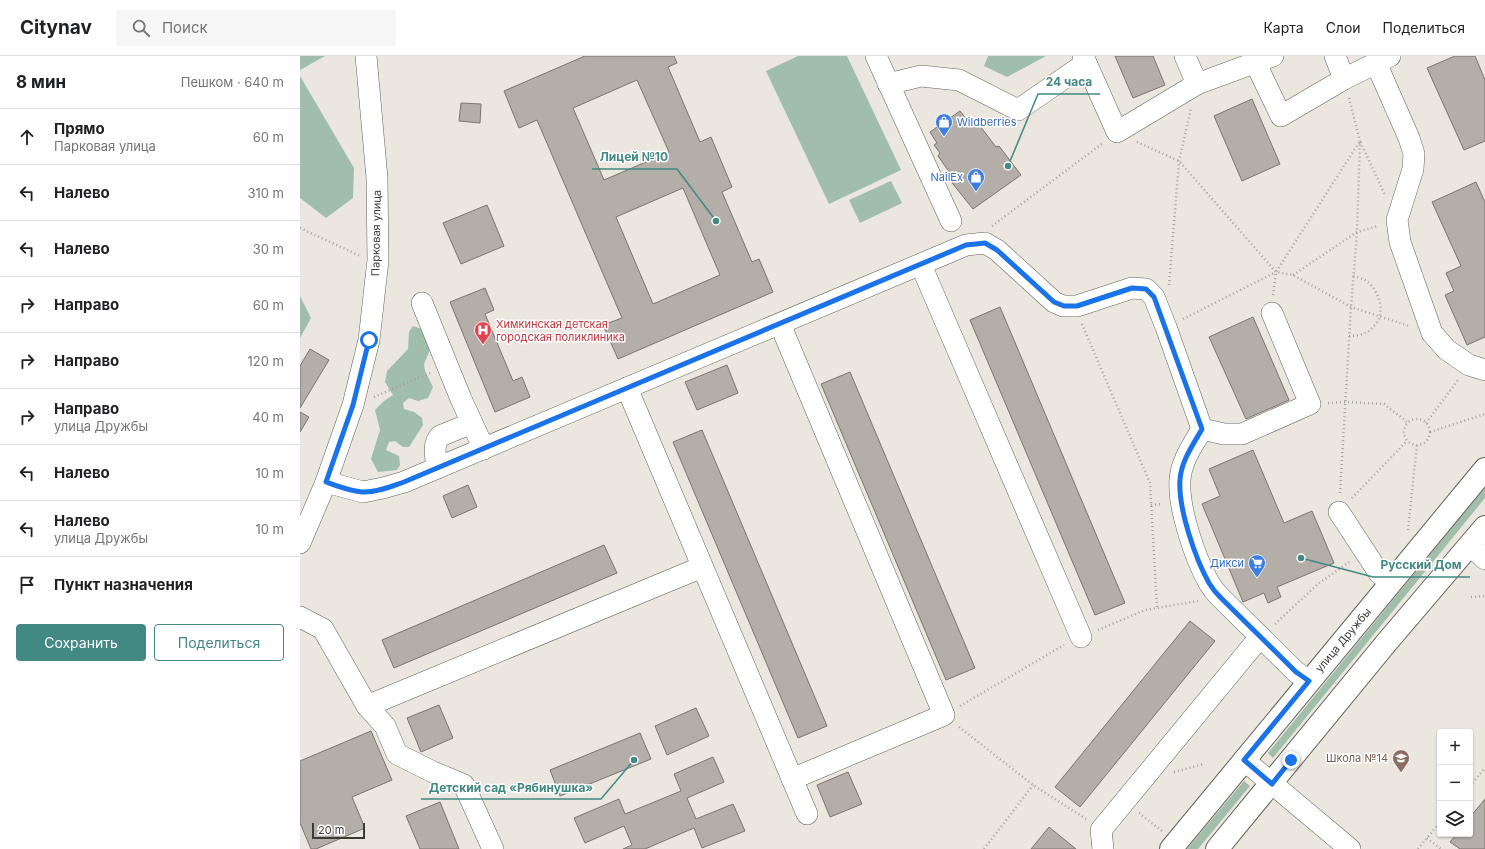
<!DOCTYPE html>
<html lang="ru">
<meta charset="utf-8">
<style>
:root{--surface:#fff;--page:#f6f6f6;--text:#202124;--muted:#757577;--line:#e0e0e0;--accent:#428984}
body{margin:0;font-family:Inter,sans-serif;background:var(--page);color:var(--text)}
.controls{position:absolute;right:12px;bottom:12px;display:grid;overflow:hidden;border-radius:4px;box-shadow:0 1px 3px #0004}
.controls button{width:36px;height:36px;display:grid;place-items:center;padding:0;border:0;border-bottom:1px solid var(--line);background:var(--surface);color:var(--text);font:20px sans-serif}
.scale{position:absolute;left:12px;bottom:10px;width:53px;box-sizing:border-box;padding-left:4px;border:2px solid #3c3a37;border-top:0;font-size:11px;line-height:14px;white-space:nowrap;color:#3c3a37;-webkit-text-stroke:3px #fff;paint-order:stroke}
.stop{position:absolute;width:12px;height:12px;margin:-9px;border:3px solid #1a73e8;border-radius:50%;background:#fff}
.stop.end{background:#1a73e8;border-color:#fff;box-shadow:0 1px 4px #0008}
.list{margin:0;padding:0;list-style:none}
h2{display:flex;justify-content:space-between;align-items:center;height:52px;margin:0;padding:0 16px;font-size:17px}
h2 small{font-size:13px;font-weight:400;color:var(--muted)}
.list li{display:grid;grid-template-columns:26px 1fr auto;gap:12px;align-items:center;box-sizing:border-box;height:56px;padding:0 16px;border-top:1px solid var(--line)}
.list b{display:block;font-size:15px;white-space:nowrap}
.list p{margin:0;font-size:13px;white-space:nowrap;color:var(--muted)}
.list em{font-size:13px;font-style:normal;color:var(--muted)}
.actions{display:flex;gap:8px;padding:12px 16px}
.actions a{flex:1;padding:9px 0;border:1px solid var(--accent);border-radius:4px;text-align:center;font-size:14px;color:var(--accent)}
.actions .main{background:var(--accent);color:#fff}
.icon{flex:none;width:22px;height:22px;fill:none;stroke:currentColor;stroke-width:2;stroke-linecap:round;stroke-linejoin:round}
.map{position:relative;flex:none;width:1185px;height:793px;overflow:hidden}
header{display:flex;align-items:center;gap:24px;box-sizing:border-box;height:56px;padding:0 20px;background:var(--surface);border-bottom:1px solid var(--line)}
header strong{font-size:19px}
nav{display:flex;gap:22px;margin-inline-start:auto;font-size:14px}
.search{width:280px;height:36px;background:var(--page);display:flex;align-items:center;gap:10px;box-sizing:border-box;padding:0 14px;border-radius:4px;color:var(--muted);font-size:15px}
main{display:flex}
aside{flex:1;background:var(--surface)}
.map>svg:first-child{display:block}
.green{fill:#a0beaa}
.building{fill:#b3aea7;stroke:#7a756e;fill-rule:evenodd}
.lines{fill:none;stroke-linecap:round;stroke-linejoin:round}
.minor-casing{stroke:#646059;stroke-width:22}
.major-casing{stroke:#646059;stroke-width:24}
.path{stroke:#a5a29c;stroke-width:2.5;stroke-dasharray:1 3;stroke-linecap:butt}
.minor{stroke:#fff;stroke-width:21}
.major{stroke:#fff;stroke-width:22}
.route{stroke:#1a73e8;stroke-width:5}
.labels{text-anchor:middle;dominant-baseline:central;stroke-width:3;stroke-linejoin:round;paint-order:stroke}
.shop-label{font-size:11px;fill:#366cbe;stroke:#fff;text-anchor:end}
.street-label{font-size:11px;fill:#3c3a37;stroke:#fff}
.health-label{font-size:11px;fill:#be3a42;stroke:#fff;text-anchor:start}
.education-label{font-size:11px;fill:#785e54;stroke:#fff;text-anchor:end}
.leader{fill:none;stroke:#428984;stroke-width:1.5}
.callout-dot{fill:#428984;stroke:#fff;stroke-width:1.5}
.callout-label{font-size:12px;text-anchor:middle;font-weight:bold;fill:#428984;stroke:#fff;stroke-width:3;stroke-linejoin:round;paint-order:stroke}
</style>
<header>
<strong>Citynav</strong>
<div class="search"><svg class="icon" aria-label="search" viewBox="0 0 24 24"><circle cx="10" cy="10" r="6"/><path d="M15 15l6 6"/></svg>Поиск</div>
<nav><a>Карта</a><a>Слои</a><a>Поделиться</a></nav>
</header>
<main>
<aside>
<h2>8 мин<small>Пешком · 640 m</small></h2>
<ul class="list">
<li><svg class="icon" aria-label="ahead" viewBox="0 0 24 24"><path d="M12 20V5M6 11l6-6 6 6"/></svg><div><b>Прямо</b><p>Парковая улица</p></div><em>60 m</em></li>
<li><svg class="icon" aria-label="left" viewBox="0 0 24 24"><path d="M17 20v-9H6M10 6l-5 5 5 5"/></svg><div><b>Налево</b></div><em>310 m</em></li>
<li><svg class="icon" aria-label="left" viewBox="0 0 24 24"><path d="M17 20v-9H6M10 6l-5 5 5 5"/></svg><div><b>Налево</b></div><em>30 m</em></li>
<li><svg class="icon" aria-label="right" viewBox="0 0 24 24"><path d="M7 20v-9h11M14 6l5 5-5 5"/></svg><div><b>Направо</b></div><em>60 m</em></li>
<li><svg class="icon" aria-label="right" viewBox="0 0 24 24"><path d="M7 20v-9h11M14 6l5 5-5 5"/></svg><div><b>Направо</b></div><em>120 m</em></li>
<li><svg class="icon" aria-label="right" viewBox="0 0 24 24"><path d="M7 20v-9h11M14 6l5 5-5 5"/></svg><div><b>Направо</b><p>улица Дружбы</p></div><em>40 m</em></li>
<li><svg class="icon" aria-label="left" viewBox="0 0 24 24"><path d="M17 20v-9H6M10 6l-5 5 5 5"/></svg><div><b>Налево</b></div><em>10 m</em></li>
<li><svg class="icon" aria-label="left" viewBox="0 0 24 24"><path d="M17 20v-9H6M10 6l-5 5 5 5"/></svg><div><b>Налево</b><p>улица Дружбы</p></div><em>10 m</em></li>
<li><svg class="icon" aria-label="arrive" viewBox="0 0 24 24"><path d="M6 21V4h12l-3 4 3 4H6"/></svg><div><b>Пункт назначения</b></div></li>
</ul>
<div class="actions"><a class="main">Сохранить</a><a>Поделиться</a></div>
</aside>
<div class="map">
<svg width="1185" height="793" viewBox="0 0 1185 793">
<rect width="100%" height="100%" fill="#ebe7df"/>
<g class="green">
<polygon points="0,0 25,0 0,14"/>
<polygon points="498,0 547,0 601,114 529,148 466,15"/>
<polygon points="688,0 746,0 707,21 684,10"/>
<polygon points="0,20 54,112 53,142 26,162 0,142"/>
<polygon points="591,125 602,147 560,167 549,144"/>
<polygon points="0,240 11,262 0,282"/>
<polygon points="113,270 130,276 132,289 124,308 125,315 133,331 128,342 118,345 109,342 103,347 104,353 114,356 122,362 123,369 109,391 103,391 95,385 89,386 86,394 99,400 100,409 97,414 78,416 71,403 80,374 75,354 84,345 93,339 85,326 87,315 108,293 109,276"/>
<polygon points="1185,431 1185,442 973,702 968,697"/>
<polygon points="944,725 950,730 898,793 887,793"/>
</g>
<g class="building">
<path d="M285,0H374L377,7L368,11L400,86L411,81L432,131L422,136L452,206L459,203L473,236L318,303L303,269L322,262L237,64L219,72L204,35ZM337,24L369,96L304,124L273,52ZM383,132L420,219L353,248L316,161Z"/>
<polygon points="815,0 853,0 865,29 833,42"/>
<polygon points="1155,0 1175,0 1185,24 1185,85 1164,94 1127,12"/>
<polygon points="952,43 980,108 942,125 914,60"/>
<polygon points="161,47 181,48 180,67 159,65"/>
<polygon points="660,55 667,64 670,63 676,70 680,70 696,91 699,90 721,119 673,153 649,123 652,120 638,100 640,97 634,89 637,87 630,76"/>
<polygon points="1176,126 1185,146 1185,281 1167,289 1145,239 1154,235 1146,217 1161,210 1132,146"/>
<polygon points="187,149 204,190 161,208 143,167"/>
<polygon points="185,232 194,254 185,258 213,325 222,321 230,341 195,356 150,246"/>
<polygon points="700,251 825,547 795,559 670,264"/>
<polygon points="953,261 989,344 946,363 909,281"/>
<polygon points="10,293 29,304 0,352 0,310"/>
<polygon points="427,309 438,337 397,354 385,326"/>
<polygon points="550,316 675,612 646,624 521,328"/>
<polygon points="0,356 9,361 0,376"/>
<polygon points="402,374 527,670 498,682 373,386"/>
<polygon points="953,394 984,467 1012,455 1034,507 977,531 981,541 968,547 964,537 943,546 902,448 920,440 909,413"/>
<polygon points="168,429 177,451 152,462 143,440"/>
<polygon points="304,489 317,517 94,612 82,584"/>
<polygon points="890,565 915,585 780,751 755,731"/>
<polygon points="139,649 153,682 121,696 107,662"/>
<polygon points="396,652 409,680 367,699 355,670"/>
<polygon points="71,675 92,724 52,741 65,772 16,793 11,793 0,767 0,705"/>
<polygon points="340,677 351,703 260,740 250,714"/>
<polygon points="413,701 424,726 387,742 396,763 433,748 445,775 402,792 394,772 345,793 323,793 332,789 324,770 285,787 274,762 319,743 325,758 381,735 374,718"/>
<polygon points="548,716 562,748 530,761 517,729"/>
<polygon points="1185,743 1185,793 1160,793 1150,786 1157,778 1170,778 1170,761"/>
<polygon points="140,746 159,793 120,793 106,760"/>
<polygon points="749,771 776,793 731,793"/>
</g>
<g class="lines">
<g class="minor-casing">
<g id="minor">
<polyline points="576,0 651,165"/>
<polyline points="783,0 817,76 897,28"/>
<polyline points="885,0 897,28 973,0"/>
<polyline points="1035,0 1044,23"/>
<polyline points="955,6 981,60 1044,23 1090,0"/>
<polyline points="1076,7 1109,82 1114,98 1113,113 1097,164 1100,186 1132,277 1147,294 1169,309 1185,314"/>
<polyline points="588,28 621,20 659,24 718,54 786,7"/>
<polyline points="621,209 781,581"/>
<polyline points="122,247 161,343 184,393"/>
<polyline points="480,268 644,659 492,723"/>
<polyline points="327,332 507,758"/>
<polyline points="902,373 924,378 942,378 1010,348 972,257"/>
<path d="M137,412C136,401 132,389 140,380L172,367"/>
<path d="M26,426L63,436L83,432L104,426L666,189L685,187L697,194L754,246L763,250H777L832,232L846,233L854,241L866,271L902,373C893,389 881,405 880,424C878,452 895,502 909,527C912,532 916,537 920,541L996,616L1009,625"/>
<polyline points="1039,456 1079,517 1091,526"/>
<polyline points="0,487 26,426 53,349 69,284 78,204 77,122 66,0"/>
<polyline points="1170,489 1185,503"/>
<polyline points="0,561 23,573 67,650 85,670 97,698 133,716 164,729 193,793"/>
<polyline points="67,650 402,511"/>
<polyline points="944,704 1050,793"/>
<polyline points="803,793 801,774 960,581"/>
</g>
</g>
<g class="major-casing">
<g id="major">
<polyline points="871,793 1185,413"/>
<polyline points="917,793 1087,586 1185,471"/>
</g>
</g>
<g class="path">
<polyline points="837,86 879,105 976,216 993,219 1051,251 1109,270"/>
<polyline points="692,170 803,87"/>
<polyline points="0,172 60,200"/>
<polyline points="993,219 1057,176 1078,170"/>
<polyline points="869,229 879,105 891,53"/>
<polyline points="973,239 976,216 1060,85 1085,139"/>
<polyline points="883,263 976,216"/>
<polyline points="782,268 850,427 857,552"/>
<path d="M1049,280C1058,280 1068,278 1074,270C1087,257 1079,233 1065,224C1062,222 1057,221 1053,220"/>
<polyline points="74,341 130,317"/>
<polyline points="1028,347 1046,346 1084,348 1107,366"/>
<circle cx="1117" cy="376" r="13"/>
<polyline points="1126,367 1158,324"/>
<polyline points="1130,376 1185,358"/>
<polyline points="1040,437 1051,251 1057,176 1060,85 1049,42"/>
<polyline points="1052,442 1107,385"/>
<polyline points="851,449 863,448"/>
<polyline points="1108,474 1117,389"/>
<polyline points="1171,541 1185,540"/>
<polyline points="975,568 1018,528 1049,506"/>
<polyline points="798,574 845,554 898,545"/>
<polyline points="660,650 764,589"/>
<polyline points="659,671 733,729 786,763"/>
<polyline points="874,716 904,708"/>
<polyline points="1170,730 1185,712"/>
<polyline points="839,757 862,775"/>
<polyline points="1127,782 1141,793"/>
<polyline points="684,793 733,729"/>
<polyline points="1118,793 1140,766"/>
</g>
<use href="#minor" class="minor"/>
<use href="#major" class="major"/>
</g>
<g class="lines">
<path class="route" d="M69,284L53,349L26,426C37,430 50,435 62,436C76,437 92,430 104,426L666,189L685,187L697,194L754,246L764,250H777L832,232L846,233L854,241L902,373C893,389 881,405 880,424C878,452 895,502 909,527C912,532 916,537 920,541L996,616L1009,625L944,704L972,728L991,704"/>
</g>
<defs>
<g id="shop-pin" transform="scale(0.9)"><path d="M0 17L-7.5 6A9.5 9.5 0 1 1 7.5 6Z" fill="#3f7fe0" stroke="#fff"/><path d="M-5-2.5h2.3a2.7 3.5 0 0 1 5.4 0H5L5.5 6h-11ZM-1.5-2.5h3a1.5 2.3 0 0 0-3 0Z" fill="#fff"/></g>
<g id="hospital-pin" transform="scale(0.9)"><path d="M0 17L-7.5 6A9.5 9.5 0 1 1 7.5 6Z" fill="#e0444e" stroke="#fff"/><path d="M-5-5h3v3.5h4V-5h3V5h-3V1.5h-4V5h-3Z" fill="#fff"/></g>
<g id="supermarket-pin" transform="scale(0.9)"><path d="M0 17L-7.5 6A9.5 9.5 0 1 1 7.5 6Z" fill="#3f7fe0" stroke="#fff"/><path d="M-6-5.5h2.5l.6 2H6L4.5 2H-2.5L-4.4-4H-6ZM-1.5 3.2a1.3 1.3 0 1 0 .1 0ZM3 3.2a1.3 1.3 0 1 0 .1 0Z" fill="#fff"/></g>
<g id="school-pin" transform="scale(0.9)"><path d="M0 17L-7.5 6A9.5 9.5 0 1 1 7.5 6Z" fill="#8d6e63" stroke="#fff"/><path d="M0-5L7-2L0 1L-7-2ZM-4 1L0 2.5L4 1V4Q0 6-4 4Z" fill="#fff"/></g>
</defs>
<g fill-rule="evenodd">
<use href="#shop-pin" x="644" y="66"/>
<use href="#shop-pin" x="676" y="121"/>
<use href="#hospital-pin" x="183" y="274"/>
<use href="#supermarket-pin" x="957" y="507"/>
<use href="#school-pin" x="1101" y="702"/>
</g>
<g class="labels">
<g class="shop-label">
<text x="657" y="66" text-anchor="start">Wildberries</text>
<text x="663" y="121">NailEx</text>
<text x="944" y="507">Дикси</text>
</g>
<g class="street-label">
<text transform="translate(76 177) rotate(-89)">Парковая улица</text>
<text transform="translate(1043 584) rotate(-50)">улица Дружбы</text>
</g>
<g class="health-label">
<text x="196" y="268">Химкинская детская<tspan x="196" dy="13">городская поликлиника</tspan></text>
</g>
<g class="education-label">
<text x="1088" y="702">Школа №14</text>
</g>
</g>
<path class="leader" d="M708 110L738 38H800M416 165L377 113H292M1001 502L1073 521H1170M334 704L301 743H121"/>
<g class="callout-dot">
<circle cx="708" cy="110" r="4"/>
<circle cx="416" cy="165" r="4"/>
<circle cx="1001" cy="502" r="4"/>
<circle cx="334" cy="704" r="4"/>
</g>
<g class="callout-label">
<text x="769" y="30">24 часа</text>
<text x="334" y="105">Лицей №10</text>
<text x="1121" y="513">Русский Дом</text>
<text x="211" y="736">Детский сад «Рябинушка»</text>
</g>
</svg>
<div class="controls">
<button>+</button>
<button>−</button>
<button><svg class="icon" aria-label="layers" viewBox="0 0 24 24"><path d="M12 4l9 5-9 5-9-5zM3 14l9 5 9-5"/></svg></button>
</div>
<div class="scale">20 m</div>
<div class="stop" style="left:69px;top:284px"></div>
<div class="stop end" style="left:991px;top:704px"></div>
</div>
</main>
